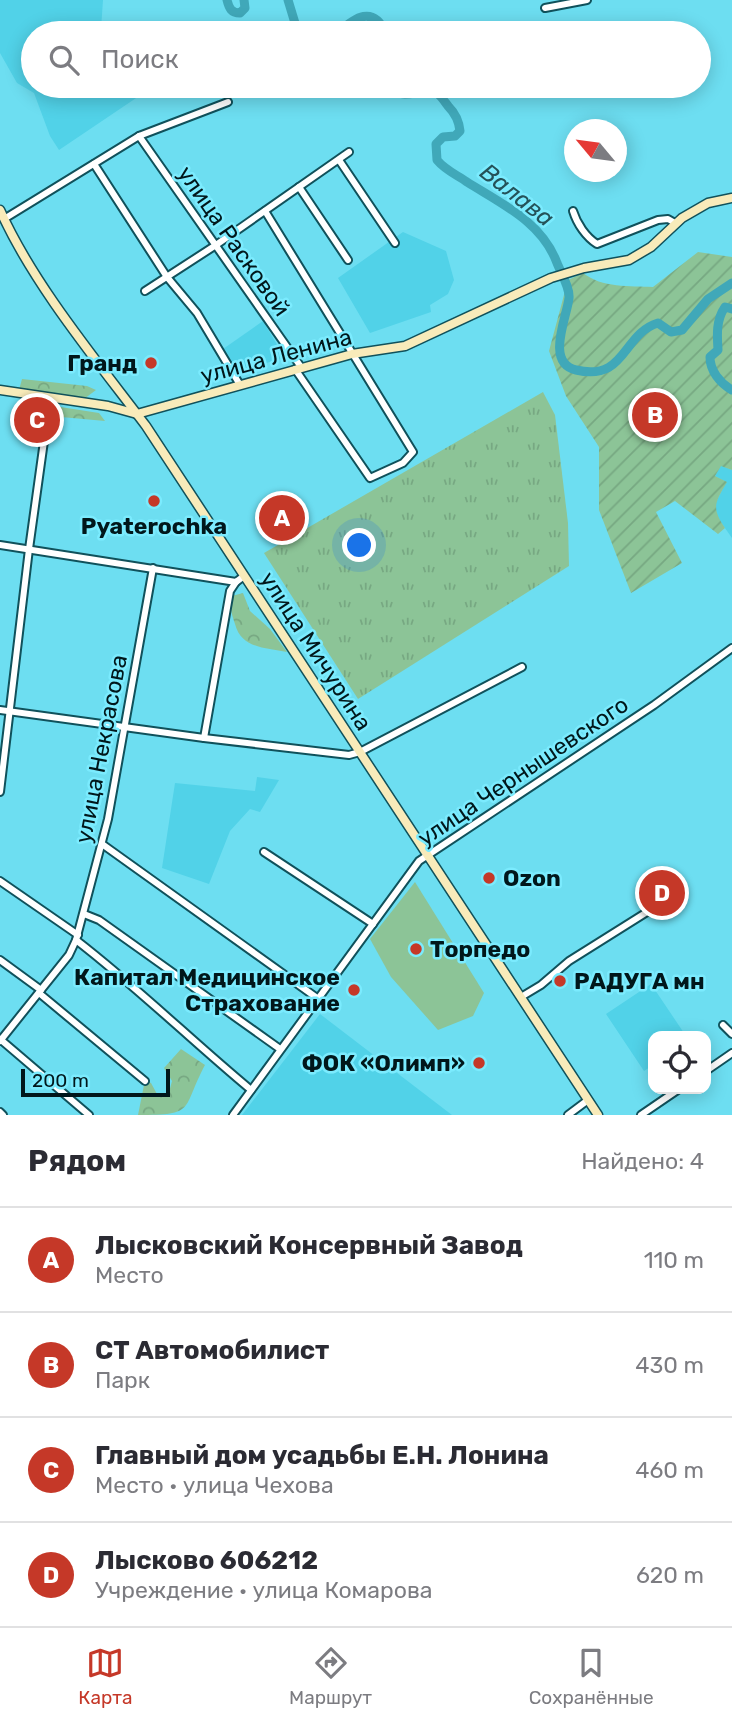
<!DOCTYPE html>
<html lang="ru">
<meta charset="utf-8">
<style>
:root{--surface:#fff;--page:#f7f7f7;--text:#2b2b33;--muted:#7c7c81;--line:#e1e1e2;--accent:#c53828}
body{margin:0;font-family:Rubik,sans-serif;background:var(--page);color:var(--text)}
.controls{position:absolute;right:21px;bottom:21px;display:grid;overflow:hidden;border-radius:14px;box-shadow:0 4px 18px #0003}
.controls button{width:63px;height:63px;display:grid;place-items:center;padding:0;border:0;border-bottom:2px solid var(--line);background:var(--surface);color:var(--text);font:35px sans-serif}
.compass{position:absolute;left:564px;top:119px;width:63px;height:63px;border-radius:50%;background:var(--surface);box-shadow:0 4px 18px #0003;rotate:299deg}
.scale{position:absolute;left:21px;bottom:18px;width:149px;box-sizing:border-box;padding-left:7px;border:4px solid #01171b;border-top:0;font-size:19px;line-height:24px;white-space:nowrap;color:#01171b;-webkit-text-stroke:5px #7bebfe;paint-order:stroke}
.you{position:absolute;left:360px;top:546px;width:24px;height:24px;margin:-18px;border:5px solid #fff;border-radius:50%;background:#1a73e8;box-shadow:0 0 0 10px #1a73e833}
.badge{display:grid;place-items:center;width:46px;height:46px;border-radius:50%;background:var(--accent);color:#fff;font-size:23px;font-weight:700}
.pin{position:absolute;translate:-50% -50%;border:4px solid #fff;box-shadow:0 2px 7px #0006}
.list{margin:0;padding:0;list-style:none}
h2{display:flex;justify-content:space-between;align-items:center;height:91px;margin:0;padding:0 28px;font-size:30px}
h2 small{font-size:23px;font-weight:400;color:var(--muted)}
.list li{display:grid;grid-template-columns:46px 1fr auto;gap:21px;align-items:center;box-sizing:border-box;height:105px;padding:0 28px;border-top:2px solid var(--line)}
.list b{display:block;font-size:26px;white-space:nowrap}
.list p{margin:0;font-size:23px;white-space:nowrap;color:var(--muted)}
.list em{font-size:23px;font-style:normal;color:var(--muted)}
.icon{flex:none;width:38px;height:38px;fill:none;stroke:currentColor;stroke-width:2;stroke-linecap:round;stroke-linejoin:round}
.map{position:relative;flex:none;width:732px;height:1115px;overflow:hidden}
.search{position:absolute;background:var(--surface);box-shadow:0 4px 18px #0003;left:21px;right:21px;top:21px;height:77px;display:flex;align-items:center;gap:18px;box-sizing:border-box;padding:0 24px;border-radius:38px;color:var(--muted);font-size:26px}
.sheet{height:511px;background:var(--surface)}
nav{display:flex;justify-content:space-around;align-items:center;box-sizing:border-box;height:98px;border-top:2px solid var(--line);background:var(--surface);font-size:19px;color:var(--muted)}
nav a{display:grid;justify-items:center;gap:4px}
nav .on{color:var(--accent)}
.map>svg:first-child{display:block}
.built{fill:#51d2e8}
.grass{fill:#8cc497}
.forest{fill:url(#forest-crowns)}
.park{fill:url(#park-tufts)}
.garden{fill:url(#garden-furrows)}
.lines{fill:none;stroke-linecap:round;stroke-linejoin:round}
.river{stroke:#40a8b9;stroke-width:9}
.minor-casing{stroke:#10515b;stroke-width:10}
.secondary-casing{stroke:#10515b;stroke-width:11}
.minor{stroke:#fff;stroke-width:6}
.secondary{stroke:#f8ebba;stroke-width:8}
.poi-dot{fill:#c53828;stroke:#7bebfe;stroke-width:2.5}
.labels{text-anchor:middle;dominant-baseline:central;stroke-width:5;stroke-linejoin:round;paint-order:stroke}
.street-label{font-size:23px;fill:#01171b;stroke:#7bebfe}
.poi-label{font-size:23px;font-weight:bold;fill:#01171b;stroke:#7bebfe;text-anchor:end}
.water-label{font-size:24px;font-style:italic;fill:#255259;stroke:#7bebfe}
</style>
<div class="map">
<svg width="732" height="1115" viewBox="0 0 732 1115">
<defs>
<pattern id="forest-crowns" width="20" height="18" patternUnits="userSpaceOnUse" patternTransform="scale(1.75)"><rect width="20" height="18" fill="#8cc497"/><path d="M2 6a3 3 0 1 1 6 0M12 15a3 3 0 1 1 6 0" fill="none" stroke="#77a882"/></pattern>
<pattern id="park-tufts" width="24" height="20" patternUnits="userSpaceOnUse" patternTransform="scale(1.75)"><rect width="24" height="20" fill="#8cc497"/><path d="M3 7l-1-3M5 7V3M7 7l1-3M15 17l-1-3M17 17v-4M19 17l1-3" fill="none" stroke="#77a882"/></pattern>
<pattern id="garden-furrows" width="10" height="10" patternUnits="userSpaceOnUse" patternTransform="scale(1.75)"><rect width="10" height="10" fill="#8cc497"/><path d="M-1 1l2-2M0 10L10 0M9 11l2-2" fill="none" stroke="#77a882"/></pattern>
</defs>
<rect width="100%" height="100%" fill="#6ddef1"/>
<g class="built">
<polygon points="0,0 103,0 101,29 105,33 33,33 33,86 149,86 151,88 59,150 50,136 34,93 17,83 0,53"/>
<polygon points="403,232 446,251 454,280 448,294 430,305 431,312 370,333 338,278"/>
<polygon points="263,321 285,358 236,371 223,349"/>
<polygon points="721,465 732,470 732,538 715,514 716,502 726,482 715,476"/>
<polygon points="257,777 279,780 260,812 250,809 230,831 209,884 162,868 175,783 255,791"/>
<polygon points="651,984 686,1036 653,1036 653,1065 644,1071 606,1014"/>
<polygon points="320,1014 452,1115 242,1115"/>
</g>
<polygon class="grass" points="415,882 484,993 473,1016 438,1030 391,977 370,939"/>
<g class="forest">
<polygon points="22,379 87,386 96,390 84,399 19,390"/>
<polygon points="54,406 99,413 105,421 61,417 58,431 48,427"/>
<path d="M243,593L250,611L270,629L287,652C265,648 241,648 235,624C231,611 230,611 232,596Z"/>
<path d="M181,1049L205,1065C181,1110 197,1115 138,1115L145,1080L151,1083L157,1094L168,1096L172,1081L164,1068Z"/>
</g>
<polygon class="park" points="543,392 555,415 568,523 569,566 358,699 264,553"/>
<path class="garden" d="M698,252L732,257V470L721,466L715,476L727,482C715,503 711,507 725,528L718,534L675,501L656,512L682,563L631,593L599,510V447L566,396L549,351L568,280L583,273C602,288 630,286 653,287Z"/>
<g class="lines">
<g class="river">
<path d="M227,0C229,8 231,13 240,13L245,8L244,0"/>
<polyline points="288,0 298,33"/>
<path d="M338,33C355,17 373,5 386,33"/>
<path d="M389,86C404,104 422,85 437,93C441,96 445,102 448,106C455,113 459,121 460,131L455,136L443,137L436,144L437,160C445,170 457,175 467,182C502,204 542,222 557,263C561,273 570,288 569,298C567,317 545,363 576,370C626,382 622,334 658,323L671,332L682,330L708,299L732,283"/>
<path d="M732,309L725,307C716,320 717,335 718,350L710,357C710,371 720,383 732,390"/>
</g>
<g class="minor-casing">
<g id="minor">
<polyline points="545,8 587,0"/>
<polyline points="139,136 301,367"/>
<polyline points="339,160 395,243"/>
<polyline points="94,164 167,277 197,313 240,385"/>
<polyline points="299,187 348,260"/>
<polyline points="265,211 413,452 403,463 370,478 295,369"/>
<path d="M573,211C577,224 586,237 597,244L658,220L668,219L675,223"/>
<polyline points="4,219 139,136 228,102"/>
<polyline points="145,291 216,245 349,152"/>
<polyline points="0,545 236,582 244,576"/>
<polyline points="0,710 204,738 349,755 360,752 522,667"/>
<polyline points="204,738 230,591 236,582"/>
<polyline points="0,792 29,549 50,398"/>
<polyline points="102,844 317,998"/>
<polyline points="264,852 373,924"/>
<polyline points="0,881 78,935"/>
<polyline points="84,914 99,920 280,1049"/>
<path d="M76,940C137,987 192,1041 251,1090"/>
<polyline points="0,960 41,990"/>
<polyline points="39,993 145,1081"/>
<polyline points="521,997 541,985 569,961 647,912"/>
<polyline points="723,1025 732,1034"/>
<polyline points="0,1039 89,1115"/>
<polyline points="0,1041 69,955 76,940 108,819 153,568"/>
<polyline points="706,1071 732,1053"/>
<polyline points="0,1112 3,1115"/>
<polyline points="233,1115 419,861 654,705 732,648"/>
<polyline points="568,1115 588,1100"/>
<polyline points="641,1115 679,1089"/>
</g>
</g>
<g class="secondary-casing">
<g id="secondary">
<path d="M0,210C33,284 97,361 146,426L598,1115"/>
<polyline points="0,390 108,406 137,414 352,354 405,346 551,278 584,268 629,260 651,247 682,218 708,203 732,198"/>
</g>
</g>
<use href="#minor" class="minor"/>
<use href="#secondary" class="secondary"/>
</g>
<g class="poi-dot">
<circle cx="151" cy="363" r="7"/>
<circle cx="154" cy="501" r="7"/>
<circle cx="489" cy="878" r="7"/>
<circle cx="416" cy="949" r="7"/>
<circle cx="560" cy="981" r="7"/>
<circle cx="354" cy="990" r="7"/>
<circle cx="479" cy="1063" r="7"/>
</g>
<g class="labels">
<g class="street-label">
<text transform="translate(234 241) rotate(55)">улица Расковой</text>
<text transform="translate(276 356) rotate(-15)">улица Ленина</text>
<text transform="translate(316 651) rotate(57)">улица Мичурина</text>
<text transform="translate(101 749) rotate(-79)">улица Некрасова</text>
<text transform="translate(523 771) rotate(-34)">улица Чернышевского</text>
</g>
<g class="poi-label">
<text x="137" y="363">Гранд</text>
<text x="154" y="526" text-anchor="middle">Pyaterochka</text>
<text x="503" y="878" text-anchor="start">Ozon</text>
<text x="430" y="949" text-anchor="start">Торпедо</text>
<text x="340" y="977">Капитал Медицинское<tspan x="340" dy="26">Страхование</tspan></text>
<text x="574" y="981" text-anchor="start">РАДУГА мн</text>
<text x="465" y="1063">ФОК «Олимп»</text>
</g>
<g class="water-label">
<text transform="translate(517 195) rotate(38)">Валава</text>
</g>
</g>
</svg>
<div class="controls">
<button><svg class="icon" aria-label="locate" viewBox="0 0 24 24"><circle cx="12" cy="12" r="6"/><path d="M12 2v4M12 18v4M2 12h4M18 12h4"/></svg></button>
</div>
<svg class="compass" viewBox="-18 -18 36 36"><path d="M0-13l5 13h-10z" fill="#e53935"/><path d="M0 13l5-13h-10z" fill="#7c7c81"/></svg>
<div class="scale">200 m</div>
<div class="you"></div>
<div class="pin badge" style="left:282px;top:518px">A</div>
<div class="pin badge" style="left:655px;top:415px">B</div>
<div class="pin badge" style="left:37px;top:420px">C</div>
<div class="pin badge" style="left:662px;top:893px">D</div>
<div class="search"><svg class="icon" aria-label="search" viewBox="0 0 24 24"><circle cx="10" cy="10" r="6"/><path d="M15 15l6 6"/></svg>Поиск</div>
</div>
<section class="sheet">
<h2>Рядом<small>Найдено: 4</small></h2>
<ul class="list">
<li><span class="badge">A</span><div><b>Лысковский Консервный Завод</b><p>Место</p></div><em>110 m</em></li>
<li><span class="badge">B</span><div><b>СТ Автомобилист</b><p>Парк</p></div><em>430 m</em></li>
<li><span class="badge">C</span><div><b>Главный дом усадьбы Е.Н. Лонина</b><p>Место · улица Чехова</p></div><em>460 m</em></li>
<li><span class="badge">D</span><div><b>Лысково 606212</b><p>Учреждение · улица Комарова</p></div><em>620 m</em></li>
</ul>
</section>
<nav>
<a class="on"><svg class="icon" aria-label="map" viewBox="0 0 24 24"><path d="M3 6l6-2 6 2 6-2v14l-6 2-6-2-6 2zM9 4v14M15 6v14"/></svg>Карта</a>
<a><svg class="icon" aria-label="directions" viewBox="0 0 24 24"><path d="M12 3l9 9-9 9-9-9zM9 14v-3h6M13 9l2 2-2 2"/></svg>Маршрут</a>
<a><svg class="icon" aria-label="saved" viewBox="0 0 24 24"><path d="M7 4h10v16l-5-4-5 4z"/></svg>Сохранённые</a>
</nav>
